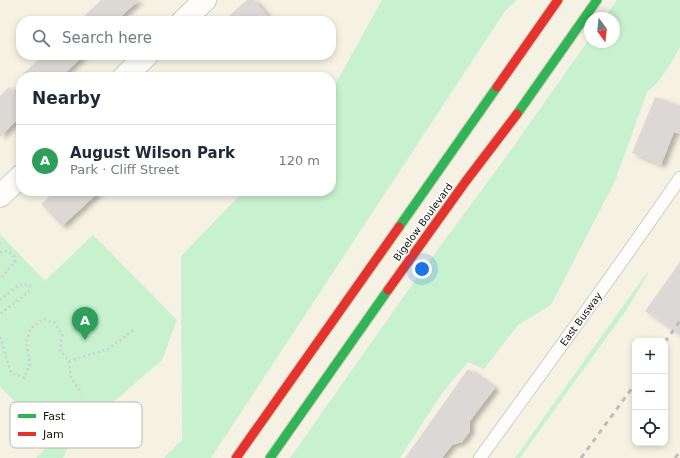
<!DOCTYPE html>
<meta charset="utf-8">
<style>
:root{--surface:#fff;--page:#f6f6f7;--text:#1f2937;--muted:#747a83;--line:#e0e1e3;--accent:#615f54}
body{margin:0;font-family:"DejaVu Sans",sans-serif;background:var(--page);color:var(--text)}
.controls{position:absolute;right:12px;bottom:12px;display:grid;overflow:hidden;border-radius:8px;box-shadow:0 2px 6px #0003}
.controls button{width:36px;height:36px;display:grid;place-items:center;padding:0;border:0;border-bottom:1px solid var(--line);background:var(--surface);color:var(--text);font:20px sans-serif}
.compass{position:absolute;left:584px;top:12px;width:36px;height:36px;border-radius:50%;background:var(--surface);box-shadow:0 2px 6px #0003;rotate:165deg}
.you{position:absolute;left:422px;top:269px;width:14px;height:14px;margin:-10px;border:3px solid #fff;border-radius:50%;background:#1a73e8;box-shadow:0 0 0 6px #1a73e833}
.badge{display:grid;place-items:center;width:26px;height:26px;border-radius:50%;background:var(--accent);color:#fff;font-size:13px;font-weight:700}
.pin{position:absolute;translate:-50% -33px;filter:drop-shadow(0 1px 2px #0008)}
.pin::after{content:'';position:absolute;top:21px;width:14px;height:12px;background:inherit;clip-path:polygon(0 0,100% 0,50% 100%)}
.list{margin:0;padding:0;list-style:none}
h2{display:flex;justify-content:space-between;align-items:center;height:52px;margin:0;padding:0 16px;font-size:17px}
h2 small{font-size:13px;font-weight:400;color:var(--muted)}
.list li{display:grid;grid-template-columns:26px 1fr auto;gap:12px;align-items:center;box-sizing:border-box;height:72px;padding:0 16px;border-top:1px solid var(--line)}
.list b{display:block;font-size:15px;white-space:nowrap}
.list p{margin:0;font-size:13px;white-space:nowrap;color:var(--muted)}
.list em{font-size:13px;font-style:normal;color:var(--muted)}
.icon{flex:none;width:22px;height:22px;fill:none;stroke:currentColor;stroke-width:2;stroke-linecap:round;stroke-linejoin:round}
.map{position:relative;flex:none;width:680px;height:458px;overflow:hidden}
.search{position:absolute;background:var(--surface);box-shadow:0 2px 6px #0003;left:16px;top:16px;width:320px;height:44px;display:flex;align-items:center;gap:10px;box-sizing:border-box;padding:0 14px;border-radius:16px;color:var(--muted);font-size:15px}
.panel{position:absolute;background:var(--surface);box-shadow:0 2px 6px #0003;left:16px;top:72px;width:320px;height:124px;border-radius:16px}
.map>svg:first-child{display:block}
.green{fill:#c7f1cf}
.building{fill:#dcd8d6;filter:url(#shadow)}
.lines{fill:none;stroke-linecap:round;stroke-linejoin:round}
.lane-casing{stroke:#cfcdc1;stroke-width:14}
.street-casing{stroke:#cfcdc1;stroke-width:24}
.fast-casing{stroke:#cfcdc1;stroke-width:11}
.jam-casing{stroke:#cfcdc1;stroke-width:11}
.path{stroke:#d0cfcb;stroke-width:2.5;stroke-dasharray:2 3;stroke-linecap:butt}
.lane{stroke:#fefdfb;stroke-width:12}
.street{stroke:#fefdfb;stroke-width:22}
.fast{stroke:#30b455;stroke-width:9}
.jam{stroke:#e5322d;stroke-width:9}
.rail{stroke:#bfbdb9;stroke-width:3;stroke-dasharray:5 5;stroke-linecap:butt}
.labels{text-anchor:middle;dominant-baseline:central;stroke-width:3.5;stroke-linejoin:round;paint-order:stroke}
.street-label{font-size:10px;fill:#121007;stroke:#fff}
.key{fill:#fff;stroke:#b8b7b5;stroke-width:1}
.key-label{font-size:11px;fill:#121007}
</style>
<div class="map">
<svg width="680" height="458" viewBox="0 0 680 458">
<defs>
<filter id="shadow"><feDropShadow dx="4.5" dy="2.5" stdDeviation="2" flood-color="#0004"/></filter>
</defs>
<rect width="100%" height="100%" fill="#f5f2e3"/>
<g class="green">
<polygon points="382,0 517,0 505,11 211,458 164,458 182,440 181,256 244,191 331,191 331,92"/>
<polygon points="617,0 680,0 680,47 668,68 656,84 647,92 615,181 551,305 518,325 484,369 468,362 442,393 400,458 290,458 416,279 506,157 590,38 590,42 614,42 614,18 604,18"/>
<polygon points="0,234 45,281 93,235 177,320 162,360 88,424 78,426 63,458 36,458 65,429 46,434 0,386"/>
<polygon points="650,270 627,309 565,395 520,458 515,458 643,278"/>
</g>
<g class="building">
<polygon points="101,0 139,0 116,21 79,21"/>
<polygon points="247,0 254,0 272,21 223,21"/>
<polygon points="43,55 84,55 61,77 20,77"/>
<polygon points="9,87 21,99 21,116 0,137 0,96"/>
<polygon points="655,97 680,106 680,134 674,132 661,165 632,153"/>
<polygon points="55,191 100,191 62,226 41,204"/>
<polygon points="680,262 680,335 645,311"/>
<polygon points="468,369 495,388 470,421 470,431 462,442 452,445 442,458 405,458"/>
</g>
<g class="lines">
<g class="lane-casing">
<path id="lane" d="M480,458C547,365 615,273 680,178"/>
</g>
<g class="street-casing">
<g id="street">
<polyline points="183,21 205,0"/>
<polyline points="124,77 147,55"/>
<polyline points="0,196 21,176"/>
</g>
</g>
<g class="fast-casing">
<g id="fast">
<polyline points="517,114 597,0"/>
<polyline points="399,227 497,87"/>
<polyline points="270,458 388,290"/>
</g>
</g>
<g class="jam-casing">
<g id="jam">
<polyline points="497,87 558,0"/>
<polyline points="388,290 466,181 517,114"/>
<polyline points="236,458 399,227"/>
</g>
</g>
<g class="path">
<polyline points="0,252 8,251 14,256 15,262 0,279"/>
<polyline points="0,300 18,286 24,284 30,286 29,292 0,314"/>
<polyline points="0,337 11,373 24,378 30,364 26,342 31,328 43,319 55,323 62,335 60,350 69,361 71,378 82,393"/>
<polyline points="69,361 108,349 134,330"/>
</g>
<use href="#lane" class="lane"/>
<use href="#street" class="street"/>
<use href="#fast" class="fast"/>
<use href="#jam" class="jam"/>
<g class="rail">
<polyline points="665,342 680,321"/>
<polyline points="581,458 635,384"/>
<polyline points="675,458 680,452"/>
</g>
</g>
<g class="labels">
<g class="street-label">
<text transform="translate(423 222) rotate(-54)">Bigelow Boulevard</text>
<text transform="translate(581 319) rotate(-54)">East Busway</text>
</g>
</g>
<rect x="10" y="402" width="132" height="46" rx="6" class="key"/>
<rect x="18" y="414" width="18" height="4" fill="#30b455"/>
<rect x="18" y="432" width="18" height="4" fill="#e5322d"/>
<g class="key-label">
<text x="43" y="420">Fast</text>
<text x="43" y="438">Jam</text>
</g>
</svg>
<div class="controls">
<button>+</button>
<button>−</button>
<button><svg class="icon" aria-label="locate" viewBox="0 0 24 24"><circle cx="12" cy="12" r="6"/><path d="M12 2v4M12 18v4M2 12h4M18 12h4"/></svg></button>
</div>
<svg class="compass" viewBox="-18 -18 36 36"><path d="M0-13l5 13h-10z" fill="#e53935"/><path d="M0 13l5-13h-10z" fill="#747a83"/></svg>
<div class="you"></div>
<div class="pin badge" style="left:85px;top:340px;background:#2e9e5b">A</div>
<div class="search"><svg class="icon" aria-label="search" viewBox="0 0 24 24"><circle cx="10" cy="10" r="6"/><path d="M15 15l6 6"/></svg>Search here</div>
<section class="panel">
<h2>Nearby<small></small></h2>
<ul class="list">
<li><span class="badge" style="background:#2e9e5b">A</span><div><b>August Wilson Park</b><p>Park · Cliff Street</p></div><em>120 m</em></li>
</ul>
</section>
</div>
